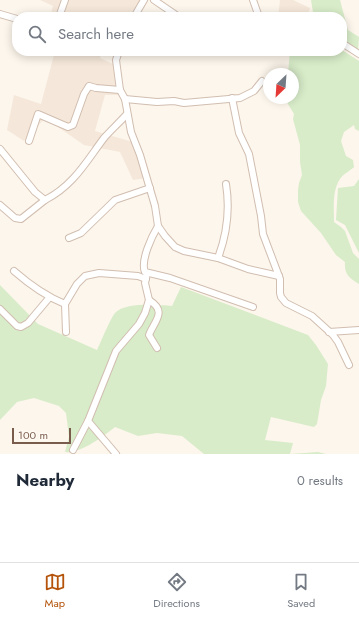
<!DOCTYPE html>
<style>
:root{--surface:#fff;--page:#f6f6f7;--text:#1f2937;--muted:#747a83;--line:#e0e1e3;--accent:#b45309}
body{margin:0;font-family:Jost,sans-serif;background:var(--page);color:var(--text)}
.compass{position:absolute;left:263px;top:68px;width:36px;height:36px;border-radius:50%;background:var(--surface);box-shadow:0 2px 10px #0003;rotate:205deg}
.scale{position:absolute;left:12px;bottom:10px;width:59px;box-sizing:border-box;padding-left:4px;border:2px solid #7a5c4d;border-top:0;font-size:11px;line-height:14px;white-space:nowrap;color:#7a5c4d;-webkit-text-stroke:3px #fffaf3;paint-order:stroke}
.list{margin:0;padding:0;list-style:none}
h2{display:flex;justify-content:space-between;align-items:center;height:52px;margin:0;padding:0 16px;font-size:17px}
h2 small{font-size:13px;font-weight:400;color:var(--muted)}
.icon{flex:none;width:22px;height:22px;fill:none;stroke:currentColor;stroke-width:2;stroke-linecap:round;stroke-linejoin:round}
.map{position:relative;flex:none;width:359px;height:454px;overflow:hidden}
.search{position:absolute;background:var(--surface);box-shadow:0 2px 10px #0003;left:12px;right:12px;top:12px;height:44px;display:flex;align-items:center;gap:10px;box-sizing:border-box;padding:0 14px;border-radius:16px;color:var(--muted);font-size:15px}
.sheet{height:108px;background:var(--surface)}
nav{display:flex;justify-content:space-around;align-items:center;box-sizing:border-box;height:56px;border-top:1px solid var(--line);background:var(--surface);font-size:11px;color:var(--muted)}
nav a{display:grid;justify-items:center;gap:2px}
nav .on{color:var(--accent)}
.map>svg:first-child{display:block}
.residential{fill:#f5e8da}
.green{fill:#d8ecc9}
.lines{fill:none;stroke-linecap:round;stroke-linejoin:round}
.minor-casing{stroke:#d1beb0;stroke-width:8}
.minor{stroke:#fff;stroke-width:6}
</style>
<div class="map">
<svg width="359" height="454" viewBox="0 0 359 454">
<rect width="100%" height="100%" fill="#fdf6ec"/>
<g class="residential">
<polygon points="40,0 140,0 130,17 50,17 53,6"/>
<polygon points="280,0 293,0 310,8 307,17 278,17"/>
<polygon points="55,51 102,51 100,58 113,64 117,78 118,95 105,95 95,131 133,142 147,178 133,180 120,152 84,145 45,118 24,141 7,130 14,95 41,104"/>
</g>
<g class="green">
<polygon points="311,0 340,0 348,30 359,37 358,50 342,39 342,17 309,17 313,12"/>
<path d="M342,50L359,61V131L355,129L354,125L344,132L341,141L346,156L353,160L354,167C350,171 343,174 340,179C332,191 334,208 334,222L341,227L345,231L353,253L359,259V284C349,278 344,274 345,262L336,255L321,233L301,211L298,202V190L299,183L302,175L300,162V145L293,119L294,114L285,99V98H293V74H288L290,51H342Z"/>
<polygon points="359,179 359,253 345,225 336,220 338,188 354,186"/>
<path d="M0,285L38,324L97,350C101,342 110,319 115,313C125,302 159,305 172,306L181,287L308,335L316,345L328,364L326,386L321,400L317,424L314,427L271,417L265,440L293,443L290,454L318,452L326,454H204L182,436L157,433L138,436L115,427C104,436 80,454 65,452L69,437L66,413L59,406L34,398L17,402L0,420Z"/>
</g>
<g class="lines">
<g class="minor-casing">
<g id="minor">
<polyline points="154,0 179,17"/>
<polyline points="253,0 259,17"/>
<polyline points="0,14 17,19"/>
<polyline points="59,17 65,0"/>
<polyline points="134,17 144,0"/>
<polyline points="258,17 274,17"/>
<polyline points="342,43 359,54"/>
<polyline points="119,51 116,60 120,90 125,99 131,132 140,155 155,206 158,226 165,236 175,247 184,251 218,258 248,269 279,276"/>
<polyline points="232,98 239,133 249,154 261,216 263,234 280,279 280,293 281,297 286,303 312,316 333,335 338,342 349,365"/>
<polyline points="125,99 157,102 174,101 184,103 240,98 254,91 262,81"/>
<polyline points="29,141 38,114 68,127 73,125 84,94 89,86 96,88 120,90"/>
<path d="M0,149L35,192L45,200C73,186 86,162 104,138C111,130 120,122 127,114"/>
<polyline points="0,205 15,218 21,219 45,200"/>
<path d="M158,226C152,236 140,261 145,272L170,278L253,307"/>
<polyline points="69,238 81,233 115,200 150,188"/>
<path d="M218,258C227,234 230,209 226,184"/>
<path d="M14,271C30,285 45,296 65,304"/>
<path d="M149,300C168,312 154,321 149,335L157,348"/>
<polyline points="0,309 17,326 21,327 28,323 49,298"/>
<polyline points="66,332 65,304 77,284 85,276 99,273 138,276 146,279"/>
<polyline points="329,332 359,330"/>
<polyline points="88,421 116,454"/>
<polyline points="73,450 88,421 116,351 139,324 145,313 149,300 145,283 147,273"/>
</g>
</g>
<use href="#minor" class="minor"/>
</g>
</svg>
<svg class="compass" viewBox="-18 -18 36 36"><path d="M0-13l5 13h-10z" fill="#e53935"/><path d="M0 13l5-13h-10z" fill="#747a83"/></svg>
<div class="scale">100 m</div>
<div class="search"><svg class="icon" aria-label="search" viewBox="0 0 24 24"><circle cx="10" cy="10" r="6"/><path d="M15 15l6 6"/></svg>Search here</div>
</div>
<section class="sheet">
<h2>Nearby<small>0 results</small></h2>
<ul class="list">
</ul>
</section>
<nav>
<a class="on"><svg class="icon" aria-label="map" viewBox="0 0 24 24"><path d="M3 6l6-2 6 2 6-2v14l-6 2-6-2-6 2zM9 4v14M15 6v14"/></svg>Map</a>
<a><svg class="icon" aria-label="directions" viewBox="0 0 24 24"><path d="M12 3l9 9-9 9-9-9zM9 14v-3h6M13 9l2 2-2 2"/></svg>Directions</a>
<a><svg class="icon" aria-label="saved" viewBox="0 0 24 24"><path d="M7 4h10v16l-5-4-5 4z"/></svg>Saved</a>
</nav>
